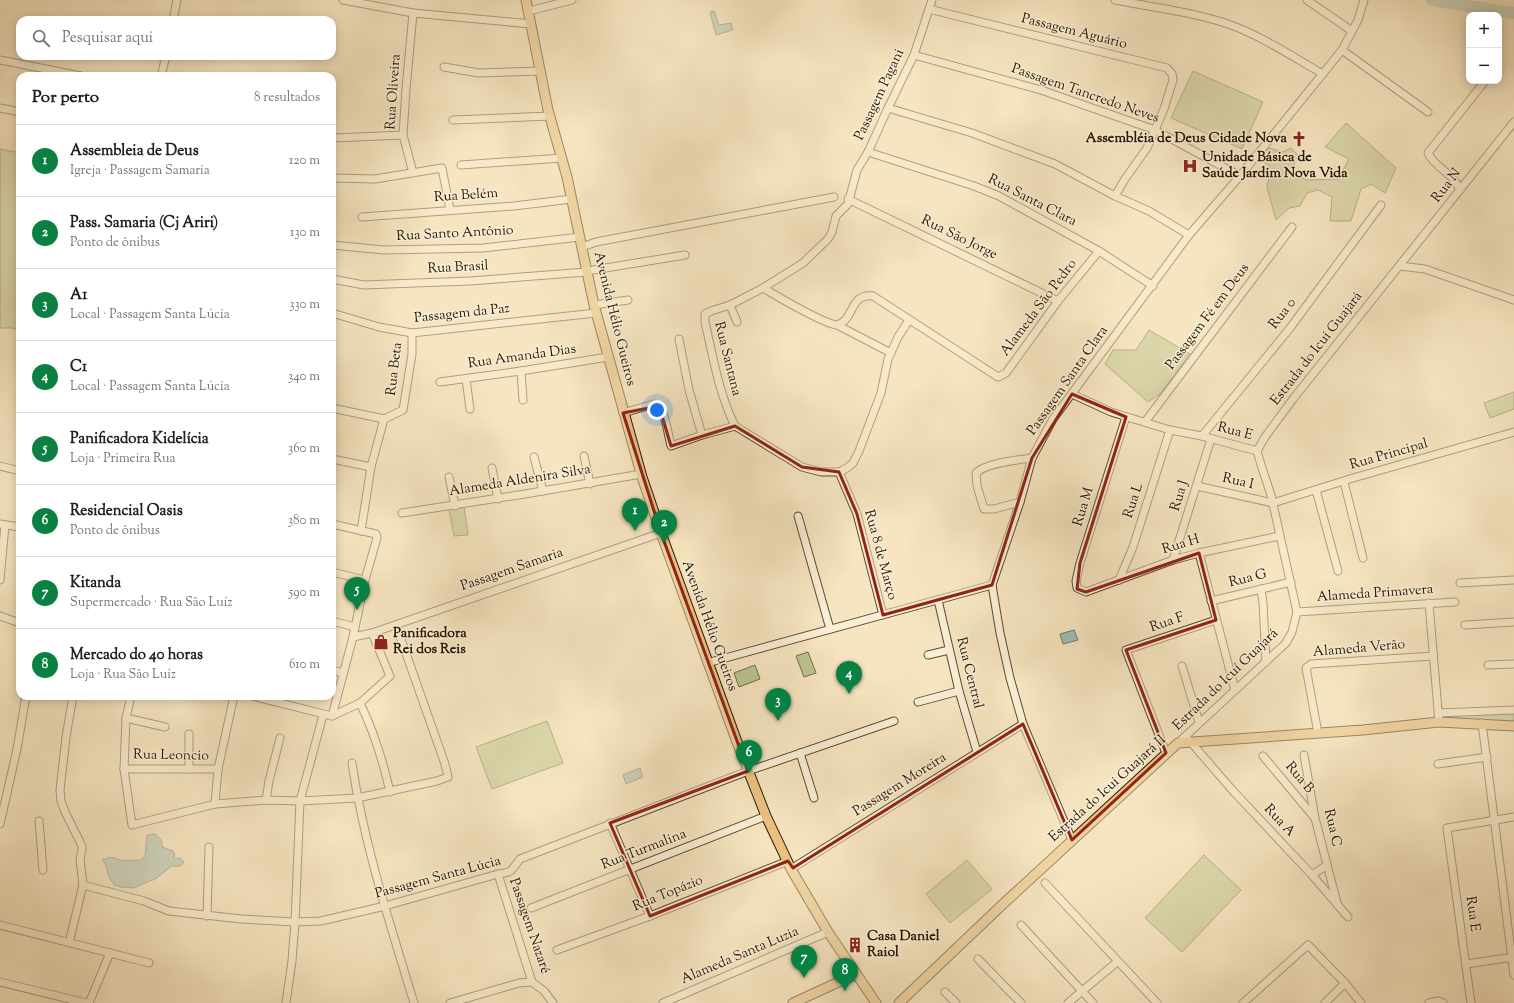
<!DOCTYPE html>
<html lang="pt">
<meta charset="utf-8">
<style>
:root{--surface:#fff;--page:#f6f6f6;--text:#202124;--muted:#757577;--line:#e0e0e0;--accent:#0b8043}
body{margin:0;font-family:"Sorts Mill Goudy",serif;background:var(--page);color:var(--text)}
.controls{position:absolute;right:12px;top:12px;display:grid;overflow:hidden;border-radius:8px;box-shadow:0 2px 10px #0003}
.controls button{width:36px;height:36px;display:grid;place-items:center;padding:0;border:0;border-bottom:1px solid var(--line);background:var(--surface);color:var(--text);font:20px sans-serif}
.you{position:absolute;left:657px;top:410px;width:14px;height:14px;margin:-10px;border:3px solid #fff;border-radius:50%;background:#1a73e8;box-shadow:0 0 0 6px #1a73e833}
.badge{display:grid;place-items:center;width:26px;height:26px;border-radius:50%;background:var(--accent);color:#fff;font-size:13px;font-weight:700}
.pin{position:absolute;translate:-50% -33px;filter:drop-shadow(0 1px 2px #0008)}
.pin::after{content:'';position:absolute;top:21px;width:14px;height:12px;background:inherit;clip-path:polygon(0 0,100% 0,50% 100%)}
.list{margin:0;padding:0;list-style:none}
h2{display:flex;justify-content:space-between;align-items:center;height:52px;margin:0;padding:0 16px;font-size:17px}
h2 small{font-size:13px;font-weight:400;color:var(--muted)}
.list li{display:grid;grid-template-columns:26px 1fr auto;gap:12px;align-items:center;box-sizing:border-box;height:72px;padding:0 16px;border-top:1px solid var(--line)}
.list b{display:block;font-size:15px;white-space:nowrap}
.list p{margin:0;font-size:13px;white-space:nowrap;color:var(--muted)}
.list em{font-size:13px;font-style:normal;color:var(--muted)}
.icon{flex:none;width:22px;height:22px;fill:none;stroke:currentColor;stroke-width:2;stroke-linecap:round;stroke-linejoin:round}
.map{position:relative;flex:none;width:1514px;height:1003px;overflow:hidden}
.search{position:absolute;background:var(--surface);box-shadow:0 2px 10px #0003;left:16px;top:16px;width:320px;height:44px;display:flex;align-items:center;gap:10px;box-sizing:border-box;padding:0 14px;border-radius:12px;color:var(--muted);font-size:15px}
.panel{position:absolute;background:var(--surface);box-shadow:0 2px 10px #0003;left:16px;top:72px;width:320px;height:628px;border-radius:12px}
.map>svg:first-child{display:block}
.green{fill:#bbc593;stroke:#716e4a}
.water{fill:#9ebeb8;stroke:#6e7b6e}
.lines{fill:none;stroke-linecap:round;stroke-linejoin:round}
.river{stroke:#9ebeb8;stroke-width:12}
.minor-casing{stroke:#5b4a30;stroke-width:9}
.major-casing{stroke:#271700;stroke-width:11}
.minor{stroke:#f9eed6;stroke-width:7}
.major{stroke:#ebc280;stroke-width:9}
.marked{fill:none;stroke:#8f2418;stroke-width:3;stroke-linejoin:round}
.labels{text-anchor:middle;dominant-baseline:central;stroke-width:3;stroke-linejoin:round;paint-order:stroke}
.street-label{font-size:14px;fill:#271700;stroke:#f9eed6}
.poi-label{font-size:14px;font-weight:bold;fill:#271700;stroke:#f9eed6;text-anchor:start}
</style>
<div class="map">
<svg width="1514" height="1003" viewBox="0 0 1514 1003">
<rect width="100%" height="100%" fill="#f6e5c0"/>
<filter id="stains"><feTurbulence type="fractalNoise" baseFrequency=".005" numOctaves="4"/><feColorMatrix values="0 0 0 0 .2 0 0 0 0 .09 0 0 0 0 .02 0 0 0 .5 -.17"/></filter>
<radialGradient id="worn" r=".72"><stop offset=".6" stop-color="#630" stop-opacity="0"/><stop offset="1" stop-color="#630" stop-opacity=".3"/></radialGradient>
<g class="green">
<polygon points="1193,71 1263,102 1242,149 1171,118"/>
<polygon points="1346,123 1396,168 1385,193 1371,184 1361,189 1351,221 1330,221 1332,197 1318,190 1307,193 1300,206 1289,208 1276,220 1267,187 1270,173 1269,166 1259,158 1269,148 1283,152 1291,148 1298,155 1291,171 1306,180 1338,179 1349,159 1325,147"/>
<polygon points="0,149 20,153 20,330 12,328 0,328"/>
<polygon points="1149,330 1190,354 1160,394 1148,402 1105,364 1113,350 1136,350"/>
<polygon points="1514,392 1514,409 1490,418 1484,403"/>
<path d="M464,506C465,516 467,525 468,535L454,536L449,509Z"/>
<polygon points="808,652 816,673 804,677 796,656"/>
<polygon points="755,665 760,679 739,687 734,673"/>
<polygon points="1514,713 1514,724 1453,720 1449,716"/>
<polygon points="547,721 563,763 492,789 476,747"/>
<polygon points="1204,855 1241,890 1182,952 1145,918"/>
<polygon points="967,860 992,889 950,923 926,894"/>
</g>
<g class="water">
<polygon points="714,11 719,25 731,23 733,30 716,35 710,12"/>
<polygon points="1074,630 1078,640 1063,644 1060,634"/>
<polygon points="640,768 643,777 626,784 623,775"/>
<path d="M155,834C160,838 163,841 162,847L173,851L175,855L173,857L178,859L180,858L184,862L180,866H172L155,879L133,888L124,887L123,888L116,885H113L114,884C113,882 111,881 110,879C106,873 108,865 102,860C112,856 111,857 120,860C122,861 138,860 140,860C142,859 144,857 145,856L147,835Z"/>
</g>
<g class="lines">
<polyline class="river" points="1432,0 1514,13"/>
<g class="minor-casing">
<g id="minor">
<polyline points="343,0 413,13 531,24"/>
<path d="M1115,0C1152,7 1192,12 1228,24C1262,36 1293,57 1323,74"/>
<polyline points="1307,0 1352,31"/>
<polyline points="929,9 1167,68 1172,74 1173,80 1164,109 1147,148 1125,179 1115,196"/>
<polyline points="529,11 572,0"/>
<polyline points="173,20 177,0"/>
<polyline points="1342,50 1428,112"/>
<polyline points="914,55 1041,90 1155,130 1240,176"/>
<polyline points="0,60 81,76"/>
<polyline points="444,67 479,73 540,71"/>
<polyline points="161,76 166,56"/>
<polyline points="0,108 20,112"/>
<polyline points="888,108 972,133 1055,164 1115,196 1149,211 1189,235"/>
<polyline points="453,120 550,116"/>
<polyline points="334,138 403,135"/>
<polyline points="868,152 974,186 999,196 1099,251 1153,286"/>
<polyline points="461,165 562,158"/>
<polyline points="413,173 403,135 406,89 413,13"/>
<polyline points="332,178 375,179 442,168 450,210"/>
<path d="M1460,190C1458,186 1456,182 1453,179C1445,170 1433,164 1428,153L1485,81"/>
<polyline points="848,199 1058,301"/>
<polyline points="362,217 514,206 572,199"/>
<polyline points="332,245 384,250 483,248 580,237"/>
<polyline points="582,247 596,242 834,197"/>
<polyline points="1400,266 1425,269 1514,300"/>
<polyline points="332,279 364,285 389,284 470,281 586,272 593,270 685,255"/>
<path d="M763,288C777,296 823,324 837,325L891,353"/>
<polyline points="594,305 628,300"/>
<polyline points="730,305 737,322"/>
<polyline points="332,313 379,327 412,333 596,313"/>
<path d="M837,325C854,321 850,292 873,296L998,377L1006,373L1058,301L1099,251"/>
<polyline points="679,339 689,390 702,435"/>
<polyline points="521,371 523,400"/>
<polyline points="466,379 470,409"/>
<polyline points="440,382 521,371 608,357"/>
<polyline points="1072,394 1111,412 1170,430 1202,436 1257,451"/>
<polyline points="332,408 384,419"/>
<path d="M623,413L654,404C657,405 659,405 660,407C665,413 669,438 671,446L702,435L735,426L802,467L821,472H839L847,468L853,463L859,451L881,393L888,359L898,337L909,320"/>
<polyline points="1126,417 1080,563 1076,581 1077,588 1086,592 1173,560 1199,553 1279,536"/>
<polyline points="1145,422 1292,227"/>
<path d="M735,426C719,394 713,357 705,322V314L711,311L730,305L763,288L803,263L828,239L832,232L836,216L848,204L857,170L868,152L888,108L914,55L932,0"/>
<polyline points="1202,436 1290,328 1381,205"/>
<polyline points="1257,451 1265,437 1293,399 1514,122"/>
<polyline points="584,456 590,484"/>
<polyline points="534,457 543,491"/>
<polyline points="332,459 371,467"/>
<polyline points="0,466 20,471"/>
<polyline points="492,468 498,499"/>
<polyline points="839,472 857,514 883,615"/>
<polyline points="449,477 455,506"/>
<polyline points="1344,482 1363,558"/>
<polyline points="1197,486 1273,503 1353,478 1514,432"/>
<polyline points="1316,490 1338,571"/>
<path d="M1020,502L994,509H984L977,486L976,473C986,463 1017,460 1032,458"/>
<polyline points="402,513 525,494 641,474"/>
<polyline points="798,516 830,629"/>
<polyline points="0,524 20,527"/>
<polyline points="361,531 371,467 384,419 403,410 412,354 412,333"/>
<polyline points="1199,553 1235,690"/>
<polyline points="1173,560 1211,439"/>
<polyline points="332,572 365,580"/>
<polyline points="0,580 5,525"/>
<polyline points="1119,580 1133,547 1170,430"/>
<polyline points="1460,583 1514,580"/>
<polyline points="1261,589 1263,603 1266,662"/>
<polyline points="938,600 959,691 977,752"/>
<polyline points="1211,601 1291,582"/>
<polyline points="1429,603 1439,722"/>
<polyline points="1297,612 1455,602"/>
<polyline points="0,616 20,623"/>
<polyline points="332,621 355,627"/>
<polyline points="1465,625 1514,622"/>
<polyline points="353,637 372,633 661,533"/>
<polyline points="928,655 949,650"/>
<polyline points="707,663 992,585"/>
<polyline points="1488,665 1514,664"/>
<polyline points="1182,666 1199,722"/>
<polyline points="332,670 343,673"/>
<polyline points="131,696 126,718 124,769 132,825 215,804 266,800 300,801 357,798 437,781 448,777 445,764 396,625"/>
<polyline points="252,696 332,716 360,703 390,676 372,633"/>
<polyline points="918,702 959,691"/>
<path d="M360,703C374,732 383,761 390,792"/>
<polyline points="1438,713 1514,710"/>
<polyline points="332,716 353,637 365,580 377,538 376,534 332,524"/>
<polyline points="126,718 165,727"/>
<polyline points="1482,723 1514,975"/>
<polyline points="1318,733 1306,668 1311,664 1433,656"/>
<polyline points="189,734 189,769"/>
<polyline points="1189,740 1234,792 1312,875 1348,917"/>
<polyline points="1178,743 1286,643 1292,632 1297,612 1271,495 1262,468 1257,451"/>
<polyline points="800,753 814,798"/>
<polyline points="1166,753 1126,650 1216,620"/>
<polyline points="1304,755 1315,818 1337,903"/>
<polyline points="1263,756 1314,817"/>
<path d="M352,763C364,845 390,924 414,1003"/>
<polyline points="1438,764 1487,757"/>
<polyline points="124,769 218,769"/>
<polyline points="266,800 269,781 280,738"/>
<polyline points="215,804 218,769 234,696"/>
<polyline points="39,821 43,870"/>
<polyline points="610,823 650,916"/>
<polyline points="0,824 17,749 26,696"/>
<polyline points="1072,840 1023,724 1010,678 1000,633 992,585 1020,502 1032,458 1053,419 1189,235 1240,176 1342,50 1358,20 1364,0"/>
<polyline points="791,869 1023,724"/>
<polyline points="498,874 532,982 544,991 553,1003"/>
<polyline points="1312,875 1327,865"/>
<polyline points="1045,883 1157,1003"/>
<path d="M83,885L144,901L169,911L241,919L295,922L321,921L385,906L498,874C513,873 512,869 520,859L748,771L894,721"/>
<polyline points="531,908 766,816"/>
<polyline points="207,916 209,847"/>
<polyline points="0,925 149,963"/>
<polyline points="1021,925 1093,1003"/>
<polyline points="69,943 83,885 80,859 82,850 82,846 65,812 61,801 60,790 66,737 73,696"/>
<polyline points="557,950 650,916 788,861"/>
<polyline points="978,959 1021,1003"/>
<polyline points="1466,964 1514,957"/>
<polyline points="0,982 86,1003"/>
<polyline points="945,992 956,1003"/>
<polyline points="89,1003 110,953"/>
<polyline points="286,1003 292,961 295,922 300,801 323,715"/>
<polyline points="450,1003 519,983 532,982"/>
<polyline points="663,1003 828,932"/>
<polyline points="1068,1003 1117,962"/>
<polyline points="1243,1003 1308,945 1345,983 1361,1003"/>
<polyline points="1325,1003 1345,983"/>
<polyline points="1429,1003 1438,1001 1443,1003"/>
<polyline points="1471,1003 1447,828 1514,817"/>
</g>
</g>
<g class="major-casing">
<g id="major">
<polyline points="526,0 548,110 567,177 594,305 642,477 661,533 737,742 766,816 791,869 828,932 876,1003"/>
<polyline points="793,1003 856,974"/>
<polyline points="899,1003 1002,905 1178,743 1363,730 1439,722 1514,726"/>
</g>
</g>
<use href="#minor" class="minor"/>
<use href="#major" class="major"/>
</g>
<path d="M0 0H1514V1003H0ZM1072,394L1126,417L1080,563L1077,589L1086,592L1199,553L1216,620L1126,650L1166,753L1072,840L1023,724L793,868L788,861L650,916L610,823L748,771L661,533L623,413L659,406L671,446L735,426L802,467L839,472L857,514L883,615L992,585L1032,458Z" fill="#f6e5c0" fill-opacity=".55" fill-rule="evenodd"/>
<path class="marked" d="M1072,394L1126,417L1080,563L1077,589L1086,592L1199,553L1216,620L1126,650L1166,753L1072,840L1023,724L793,868L788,861L650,916L610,823L748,771L661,533L623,413L659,406L671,446L735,426L802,467L839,472L857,514L883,615L992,585L1032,458Z"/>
<defs>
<g id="church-bare" transform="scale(1.2)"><path d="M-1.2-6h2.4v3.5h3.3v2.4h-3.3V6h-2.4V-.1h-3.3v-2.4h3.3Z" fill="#8f2418" stroke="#f9eed6" stroke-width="2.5" paint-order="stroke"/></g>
<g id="hospital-bare" transform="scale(1.2)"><path d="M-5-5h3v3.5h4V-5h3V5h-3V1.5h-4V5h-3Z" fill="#8f2418" stroke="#f9eed6" stroke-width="2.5" paint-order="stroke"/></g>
<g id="shop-bare" transform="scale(1.2)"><path d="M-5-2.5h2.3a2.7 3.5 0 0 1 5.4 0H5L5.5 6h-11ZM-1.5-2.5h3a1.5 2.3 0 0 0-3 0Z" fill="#8f2418" stroke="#f9eed6" stroke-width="2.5" paint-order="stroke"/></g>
<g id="building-bare" transform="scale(1.2)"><path d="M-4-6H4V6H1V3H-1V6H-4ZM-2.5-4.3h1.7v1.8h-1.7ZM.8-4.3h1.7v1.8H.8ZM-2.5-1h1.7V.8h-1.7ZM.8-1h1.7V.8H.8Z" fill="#8f2418" stroke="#f9eed6" stroke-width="2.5" paint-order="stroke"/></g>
</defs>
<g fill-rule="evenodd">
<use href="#church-bare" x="1299" y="139"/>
<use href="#hospital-bare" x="1190" y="166"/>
<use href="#shop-bare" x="381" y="642"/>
<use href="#building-bare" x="855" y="945"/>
</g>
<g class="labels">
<g class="street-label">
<text transform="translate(1074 32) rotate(14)">Passagem Aguário</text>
<text transform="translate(394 92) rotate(-86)">Rua Oliveira</text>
<text transform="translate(1085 94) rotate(19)">Passagem Tancredo Neves</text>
<text transform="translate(880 95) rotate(-65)">Passagem Pagani</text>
<text transform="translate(1447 186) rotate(-52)">Rua N</text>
<text transform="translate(466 196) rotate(-4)">Rua Belém</text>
<text transform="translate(1032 201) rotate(27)">Rua Santa Clara</text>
<text transform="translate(455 234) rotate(-3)">Rua Santo Antônio</text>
<text transform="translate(959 238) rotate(26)">Rua São Jorge</text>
<text transform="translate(458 268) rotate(-3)">Rua Brasil</text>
<text transform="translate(1039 308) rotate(-53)">Alameda São Pedro</text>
<text transform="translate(462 314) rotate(-6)">Passagem da Paz</text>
<text transform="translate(1283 314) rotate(-52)">Rua 0</text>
<text transform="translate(1208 317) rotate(-53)">Passagem Fé em Deus</text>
<text transform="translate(614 319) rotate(76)">Avenida Hélio Gueiros</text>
<text transform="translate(1317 349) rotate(-52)">Estrada do Icuí Guajará</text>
<text transform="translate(522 357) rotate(-8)">Rua Amanda Dias</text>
<text transform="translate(727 359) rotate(76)">Rua Santana</text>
<text transform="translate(395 369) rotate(-83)">Rua Beta</text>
<text transform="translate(1068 381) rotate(-55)">Passagem Santa Clara</text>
<text transform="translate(1235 432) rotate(14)">Rua E</text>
<text transform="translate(1389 455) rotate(-16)">Rua Principal</text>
<text transform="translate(520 481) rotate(-9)">Alameda Aldenira Silva</text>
<text transform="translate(1238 482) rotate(13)">Rua I</text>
<text transform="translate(1180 496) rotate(-73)">Rua J</text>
<text transform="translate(1134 501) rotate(-72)">Rua L</text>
<text transform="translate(1084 507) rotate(-73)">Rua M</text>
<text transform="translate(1181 545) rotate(-17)">Rua H</text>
<text transform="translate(880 555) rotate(75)">Rua 8 de Março</text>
<text transform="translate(512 570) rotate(-19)">Passagem Samaria</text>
<text transform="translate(1248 579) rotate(-14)">Rua G</text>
<text transform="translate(1375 594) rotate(-4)">Alameda Primavera</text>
<text transform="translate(1167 623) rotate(-19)">Rua F</text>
<text transform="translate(709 626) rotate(70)">Avenida Hélio Gueiros</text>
<text transform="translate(1359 649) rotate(-5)">Alameda Verão</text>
<text transform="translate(969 673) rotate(76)">Rua Central</text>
<text transform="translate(1226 680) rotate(-44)">Estrada do Icuí Guajará</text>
<text transform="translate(171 756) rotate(1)">Rua Leoncio</text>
<text transform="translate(1299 778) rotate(50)">Rua B</text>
<text transform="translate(900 785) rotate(-32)">Passagem Moreira</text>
<text transform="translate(1108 789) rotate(-42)">Estrada do Icui Guajará II</text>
<text transform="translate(1279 821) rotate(47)">Rua A</text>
<text transform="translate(1332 828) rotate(77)">Rua C</text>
<text transform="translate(644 850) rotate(-21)">Rua Turmalina</text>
<text transform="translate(438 878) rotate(-15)">Passagem Santa Lúcia</text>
<text transform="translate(668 894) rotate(-22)">Rua Topázio</text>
<text transform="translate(1472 914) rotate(82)">Rua E</text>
<text transform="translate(529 926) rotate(71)">Passagem Nazaré</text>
<text transform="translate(740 956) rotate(-23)">Alameda Santa Luzia</text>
</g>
<g class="poi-label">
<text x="1287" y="139" text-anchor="end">Assembléia de Deus Cidade Nova</text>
<text x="1202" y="158">Unidade Básica de<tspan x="1202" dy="16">Saúde Jardim Nova Vida</tspan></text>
<text x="393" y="634">Panificadora<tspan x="393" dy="16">Rei dos Reis</tspan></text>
<text x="867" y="937">Casa Daniel<tspan x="867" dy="16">Raiol</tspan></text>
</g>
</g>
<rect width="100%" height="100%" filter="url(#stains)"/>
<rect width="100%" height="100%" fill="url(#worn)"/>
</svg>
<div class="controls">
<button>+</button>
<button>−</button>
</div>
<div class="you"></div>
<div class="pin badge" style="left:635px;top:531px">1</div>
<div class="pin badge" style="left:664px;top:543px">2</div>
<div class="pin badge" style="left:778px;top:721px">3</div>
<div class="pin badge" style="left:849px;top:694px">4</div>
<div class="pin badge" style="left:357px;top:610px">5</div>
<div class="pin badge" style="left:749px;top:773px">6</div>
<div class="pin badge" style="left:804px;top:978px">7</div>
<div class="pin badge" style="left:845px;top:991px">8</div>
<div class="search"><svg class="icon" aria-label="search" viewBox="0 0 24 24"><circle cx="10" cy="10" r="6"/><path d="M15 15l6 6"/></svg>Pesquisar aqui</div>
<section class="panel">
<h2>Por perto<small>8 resultados</small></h2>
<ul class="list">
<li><span class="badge">1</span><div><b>Assembleia de Deus</b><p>Igreja · Passagem Samaria</p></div><em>120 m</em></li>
<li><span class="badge">2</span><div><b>Pass. Samaria (Cj Ariri)</b><p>Ponto de ônibus</p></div><em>130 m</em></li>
<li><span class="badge">3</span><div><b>A1</b><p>Local · Passagem Santa Lúcia</p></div><em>330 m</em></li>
<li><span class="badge">4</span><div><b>C1</b><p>Local · Passagem Santa Lúcia</p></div><em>340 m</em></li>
<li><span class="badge">5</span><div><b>Panificadora Kidelícia</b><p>Loja · Primeira Rua</p></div><em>360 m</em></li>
<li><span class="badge">6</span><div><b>Residencial Oasis</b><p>Ponto de ônibus</p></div><em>380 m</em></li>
<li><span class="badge">7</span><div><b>Kitanda</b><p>Supermercado · Rua São Luíz</p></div><em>590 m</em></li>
<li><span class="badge">8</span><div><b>Mercado do 40 horas</b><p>Loja · Rua São Luíz</p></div><em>610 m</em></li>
</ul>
</section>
</div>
